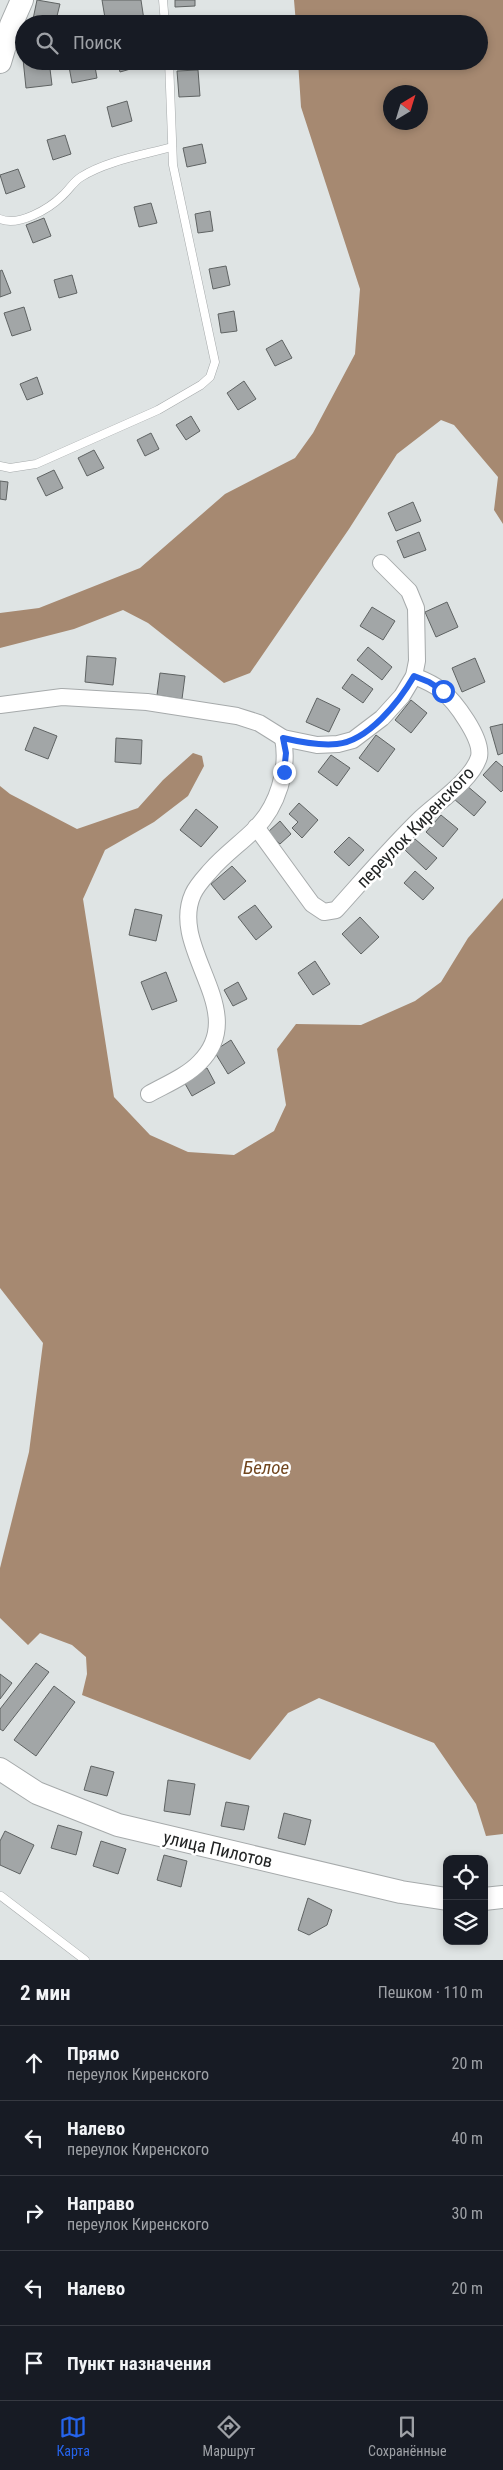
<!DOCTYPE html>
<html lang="ru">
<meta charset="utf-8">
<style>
:root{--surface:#171b24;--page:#20242c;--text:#f1f3f6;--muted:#9ea1a6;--line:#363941;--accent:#2563eb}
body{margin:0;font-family:"Roboto Condensed",sans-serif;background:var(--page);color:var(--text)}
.controls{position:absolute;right:15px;bottom:15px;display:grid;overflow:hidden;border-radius:10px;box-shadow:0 2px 8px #0003}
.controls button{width:45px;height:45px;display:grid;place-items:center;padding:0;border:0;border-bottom:1px solid var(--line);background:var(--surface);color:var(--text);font:25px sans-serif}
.compass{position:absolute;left:383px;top:85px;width:45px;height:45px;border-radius:50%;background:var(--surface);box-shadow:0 2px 8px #0003;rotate:38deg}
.stop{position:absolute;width:15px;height:15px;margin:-11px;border:4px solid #2563eb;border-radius:50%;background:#fff}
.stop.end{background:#2563eb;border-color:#fff;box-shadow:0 1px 5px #0008}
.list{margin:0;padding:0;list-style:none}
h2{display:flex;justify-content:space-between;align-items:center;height:65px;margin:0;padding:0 20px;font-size:21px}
h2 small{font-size:16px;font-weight:400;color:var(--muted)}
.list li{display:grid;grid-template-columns:32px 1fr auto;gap:15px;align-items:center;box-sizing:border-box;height:75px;padding:0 20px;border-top:1px solid var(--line)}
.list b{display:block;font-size:19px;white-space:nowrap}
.list p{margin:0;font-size:16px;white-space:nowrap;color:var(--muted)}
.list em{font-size:16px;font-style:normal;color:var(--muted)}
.icon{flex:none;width:28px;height:28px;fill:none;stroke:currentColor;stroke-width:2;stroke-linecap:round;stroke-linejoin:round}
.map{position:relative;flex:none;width:503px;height:1960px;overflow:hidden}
.search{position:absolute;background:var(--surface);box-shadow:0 2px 8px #0003;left:15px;right:15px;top:15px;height:55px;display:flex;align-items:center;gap:12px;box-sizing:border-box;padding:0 18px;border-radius:28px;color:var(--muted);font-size:19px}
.sheet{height:440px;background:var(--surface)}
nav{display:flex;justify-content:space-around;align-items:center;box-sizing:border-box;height:70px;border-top:1px solid var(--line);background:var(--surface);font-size:14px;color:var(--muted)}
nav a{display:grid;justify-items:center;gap:2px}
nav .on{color:var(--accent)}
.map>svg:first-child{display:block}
.water{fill:#a68971;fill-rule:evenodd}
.building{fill:#a2a6a7;stroke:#5f6363}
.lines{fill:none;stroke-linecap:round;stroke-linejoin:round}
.lane-casing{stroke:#a6aaab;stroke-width:9}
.street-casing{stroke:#a6aaab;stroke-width:18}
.secondary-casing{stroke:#a6aaab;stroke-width:24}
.lane{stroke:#fff;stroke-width:8}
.street{stroke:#fff;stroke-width:16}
.secondary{stroke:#fff;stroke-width:22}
.route{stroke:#2563eb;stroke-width:6}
.labels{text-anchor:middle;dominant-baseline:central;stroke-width:5;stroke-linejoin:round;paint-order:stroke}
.street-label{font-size:18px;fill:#212323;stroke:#fff}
.water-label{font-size:19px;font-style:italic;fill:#72471f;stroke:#fff}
</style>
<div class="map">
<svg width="503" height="1960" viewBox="0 0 503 1960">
<rect width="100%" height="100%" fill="#dfe4e4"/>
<g class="water">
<path d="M294,0H503V524L494,510L498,477L454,425L441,420L397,454L349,529L250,673L224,683L148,623L123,610L74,629L0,648V613L39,608L140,568L225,494L295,458L313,433L355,354L360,289L301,107L298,61H479V24H296ZM390,92H420V122H390Z"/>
<polygon points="193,753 202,756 204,766 188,796 154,822 105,850 83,899 114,1097 150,1135 188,1152 234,1155 274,1131 286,1105 277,1049 296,1024 361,1025 415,1001 441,982 468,938 503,898 503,1834 486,1836 476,1804 434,1743 319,1698 288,1713 250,1760 82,1695 87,1674 86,1657 72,1645 40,1633 28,1645 0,1618 0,1568 29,1452 43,1343 0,1288 0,786 10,794 77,829 138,808 163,780"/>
</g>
<g class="building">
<polygon points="37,0 60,4 55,24 32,24"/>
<polygon points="102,0 141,0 144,20 106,24"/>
<polygon points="175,0 195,0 195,6 175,7"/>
<polygon points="197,19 197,24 176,24 176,20"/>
<polygon points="23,59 24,61 49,61 52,85 26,88"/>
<polygon points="68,61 94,61 97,78 72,83"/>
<polygon points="117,61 139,61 141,66 120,72"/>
<polygon points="198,70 200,96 179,97 177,71"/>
<polygon points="127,101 132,121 112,127 107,107"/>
<polygon points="65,135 71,154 53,160 47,140"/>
<polygon points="202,144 206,163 187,167 183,148"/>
<polygon points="18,169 25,187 6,194 0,175"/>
<polygon points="151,203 157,223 139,227 134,207"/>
<polygon points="210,211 213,231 198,233 195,214"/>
<polygon points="44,218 51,236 33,243 26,225"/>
<polygon points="226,266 230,285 213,289 209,269"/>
<polygon points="2,270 11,293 0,297 0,271"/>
<polygon points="72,275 77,293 59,298 54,280"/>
<polygon points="24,307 31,330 12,336 4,313"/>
<polygon points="234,311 237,331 221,333 218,314"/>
<polygon points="282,340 292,358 275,366 266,349"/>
<polygon points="37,377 43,394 27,400 20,384"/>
<polygon points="244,381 256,399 238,410 227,393"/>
<polygon points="191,416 200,431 186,440 176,425"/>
<polygon points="151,433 159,449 145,456 137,440"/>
<polygon points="94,450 104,468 87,476 78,458"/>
<polygon points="54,470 63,488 46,496 37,478"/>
<polygon points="0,481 8,482 6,500 0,499"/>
<polygon points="413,502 421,521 396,531 388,513"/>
<polygon points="419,532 426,550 404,558 397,541"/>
<polygon points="447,602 458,627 436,637 425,612"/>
<polygon points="372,607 395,621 383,640 360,626"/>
<polygon points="368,647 392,667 382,680 357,660"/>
<polygon points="87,656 116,658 113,685 85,682"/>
<polygon points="475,658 485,682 462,692 452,668"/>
<polygon points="160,673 185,676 182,699 157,695"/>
<polygon points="352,674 373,689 363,703 342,688"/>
<polygon points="317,698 340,709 329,732 306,722"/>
<polygon points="411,700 427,713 411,733 395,720"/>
<polygon points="503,724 503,753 498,755 490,727"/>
<polygon points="34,727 57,736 48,759 25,750"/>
<polygon points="376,735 395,749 378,772 359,758"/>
<polygon points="116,738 142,740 141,764 115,762"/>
<polygon points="331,755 350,768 337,786 318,772"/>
<polygon points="496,761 503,767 503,790 501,792 483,775"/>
<polygon points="466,785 486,802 474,816 454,799"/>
<polygon points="299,803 318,820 302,838 292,828 298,822 289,814"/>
<polygon points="196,809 218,827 201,847 180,830"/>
<polygon points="441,815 458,829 443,847 426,832"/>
<polygon points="280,821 291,834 280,844 268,832"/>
<polygon points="349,837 364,850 349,866 334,852"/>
<polygon points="415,839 437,858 426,870 405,850"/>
<polygon points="232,866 246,881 224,900 211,884"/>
<polygon points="415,871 434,888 423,900 404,883"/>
<polygon points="255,905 272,927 256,940 238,917"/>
<polygon points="135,909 162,915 156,941 129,935"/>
<polygon points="360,917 379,937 361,954 342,934"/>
<polygon points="315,961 330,984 313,995 298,973"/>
<polygon points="166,972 177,1001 152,1010 141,982"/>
<polygon points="238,982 247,999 233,1006 224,990"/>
<polygon points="231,1040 245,1063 228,1074 214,1051"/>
<polygon points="207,1068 215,1083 192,1096 183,1080"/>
<polygon points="36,1663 49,1672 3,1731 0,1729 0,1709"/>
<polygon points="0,1674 12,1683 0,1699"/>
<polygon points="54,1686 75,1702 36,1756 14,1740"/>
<polygon points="91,1766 114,1772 107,1796 84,1790"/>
<polygon points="168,1780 195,1784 190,1815 164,1811"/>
<polygon points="226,1802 249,1806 244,1830 221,1826"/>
<polygon points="284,1813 311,1820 305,1845 278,1838"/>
<polygon points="58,1825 82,1832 76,1855 51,1848"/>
<polygon points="5,1831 34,1845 20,1874 0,1865 0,1841"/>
<polygon points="101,1841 126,1849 118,1874 93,1866"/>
<polygon points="164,1855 187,1861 181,1887 157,1880"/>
<polygon points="308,1898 332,1910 327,1925 309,1935 298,1930"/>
</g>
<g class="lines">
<g class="lane-casing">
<g id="lane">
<polyline points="163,0 165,24"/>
<path d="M0,219C18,227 49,209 62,196C69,190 73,182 81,177C106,161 143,155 172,147"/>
<polyline points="0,466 10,468 36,464 158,410 201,385 210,377 215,362 173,165 169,61"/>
<polyline points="1,1896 85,1960"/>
</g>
</g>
<g class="street-casing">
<g id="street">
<polyline points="0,705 62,697 147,702 237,716 259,723 283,738 317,745 338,744 353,740 382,718 402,696 414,676 417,661 416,608 409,591 381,563"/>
<path d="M256,827L312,904L324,912L336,910C364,879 391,847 421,818C438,802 472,780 479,757C483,739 455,701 441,690C432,683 424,680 414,676"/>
<path d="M149,1094C165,1085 187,1076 200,1062C251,1011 168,949 193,894C197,885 205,877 211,870C224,855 241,843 255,829C278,806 289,769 283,738"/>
</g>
</g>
<g class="secondary-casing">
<g id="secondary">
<polyline points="0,62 11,25 22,0"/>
<polyline points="0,1769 37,1793 118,1825 401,1892 447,1899"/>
<polyline points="484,1899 503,1897"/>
</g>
</g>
<use href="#lane" class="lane"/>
<use href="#street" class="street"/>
<use href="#secondary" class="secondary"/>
</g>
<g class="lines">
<path class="route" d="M284,772L286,753L283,738C300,742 319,746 337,744C368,741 399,702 414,676L429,682L443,691"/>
</g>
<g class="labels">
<g class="street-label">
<text transform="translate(415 827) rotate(-46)">переулок Киренского</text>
<text transform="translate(218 1849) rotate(13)">улица Пилотов</text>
</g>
<g class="water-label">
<text x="266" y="1467">Белое</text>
</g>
</g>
</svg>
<div class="controls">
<button><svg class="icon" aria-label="locate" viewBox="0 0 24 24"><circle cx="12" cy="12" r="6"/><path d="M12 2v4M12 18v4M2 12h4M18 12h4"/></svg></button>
<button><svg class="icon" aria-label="layers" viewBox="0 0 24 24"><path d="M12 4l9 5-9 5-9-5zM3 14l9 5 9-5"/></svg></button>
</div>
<svg class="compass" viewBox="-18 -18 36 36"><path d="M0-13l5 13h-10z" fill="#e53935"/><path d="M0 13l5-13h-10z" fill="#9ea1a6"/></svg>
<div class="stop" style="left:443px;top:691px"></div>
<div class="stop end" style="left:284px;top:772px"></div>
<div class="search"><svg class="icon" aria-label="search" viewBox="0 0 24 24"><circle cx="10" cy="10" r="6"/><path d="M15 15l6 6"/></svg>Поиск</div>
</div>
<section class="sheet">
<h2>2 мин<small>Пешком · 110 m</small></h2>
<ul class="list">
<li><svg class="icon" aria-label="ahead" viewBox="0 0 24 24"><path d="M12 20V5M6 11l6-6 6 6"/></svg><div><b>Прямо</b><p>переулок Киренского</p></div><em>20 m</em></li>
<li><svg class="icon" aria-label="left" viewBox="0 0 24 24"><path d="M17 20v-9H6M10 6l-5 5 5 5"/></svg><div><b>Налево</b><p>переулок Киренского</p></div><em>40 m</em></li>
<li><svg class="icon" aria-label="right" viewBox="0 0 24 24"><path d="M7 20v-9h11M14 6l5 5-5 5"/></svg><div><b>Направо</b><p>переулок Киренского</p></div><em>30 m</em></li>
<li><svg class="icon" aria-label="left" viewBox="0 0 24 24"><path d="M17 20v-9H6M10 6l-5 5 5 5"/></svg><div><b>Налево</b></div><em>20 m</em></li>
<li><svg class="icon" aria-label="arrive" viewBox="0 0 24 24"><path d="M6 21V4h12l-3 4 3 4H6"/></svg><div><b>Пункт назначения</b></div></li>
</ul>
</section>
<nav>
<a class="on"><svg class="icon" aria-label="map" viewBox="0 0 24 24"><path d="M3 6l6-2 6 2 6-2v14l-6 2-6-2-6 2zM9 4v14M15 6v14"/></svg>Карта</a>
<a><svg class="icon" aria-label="directions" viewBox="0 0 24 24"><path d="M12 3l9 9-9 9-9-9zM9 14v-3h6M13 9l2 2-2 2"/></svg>Маршрут</a>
<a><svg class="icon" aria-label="saved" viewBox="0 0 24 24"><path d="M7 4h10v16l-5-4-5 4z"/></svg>Сохранённые</a>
</nav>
